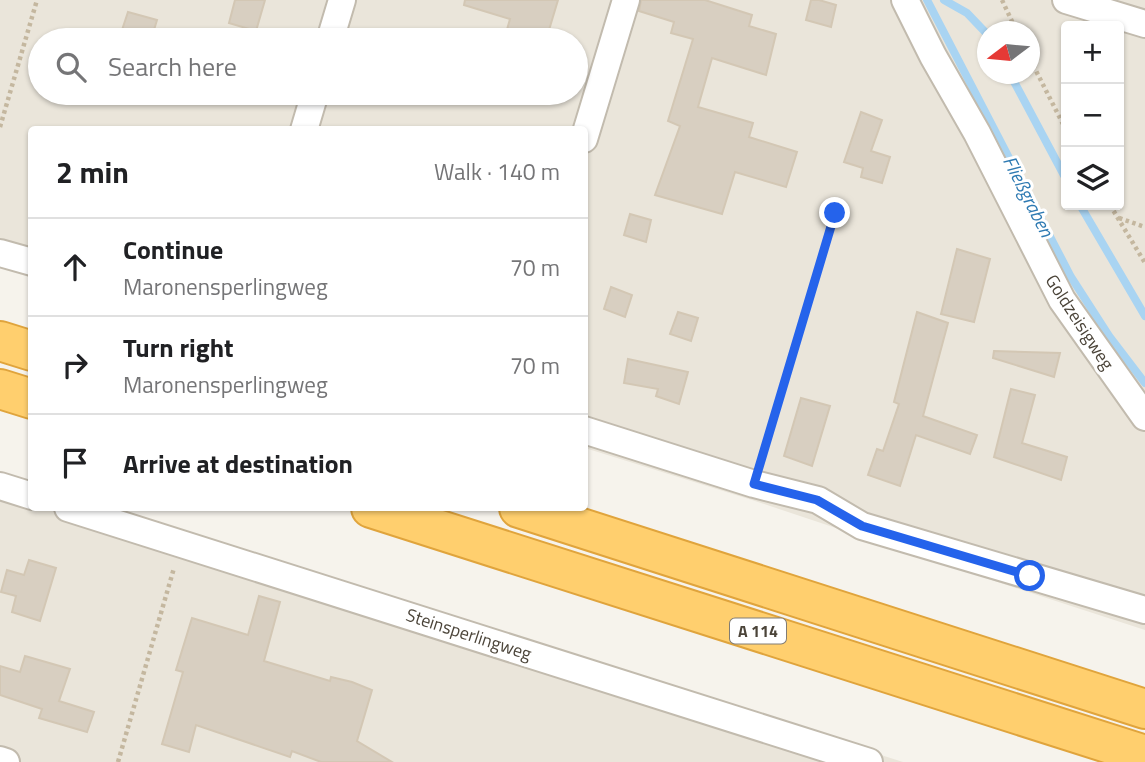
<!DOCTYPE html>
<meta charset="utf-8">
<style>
:root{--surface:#fff;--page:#f2f2f2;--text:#202124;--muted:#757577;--line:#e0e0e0}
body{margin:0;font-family:"Titillium Web",sans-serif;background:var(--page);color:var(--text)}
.controls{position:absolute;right:21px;top:21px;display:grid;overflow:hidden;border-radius:7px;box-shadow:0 2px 5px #0004}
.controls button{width:63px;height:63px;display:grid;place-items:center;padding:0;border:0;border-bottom:2px solid var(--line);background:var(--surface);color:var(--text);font:35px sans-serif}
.compass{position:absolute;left:977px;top:21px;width:63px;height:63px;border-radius:50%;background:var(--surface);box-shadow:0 2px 5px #0004;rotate:254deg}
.stop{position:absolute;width:21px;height:21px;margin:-16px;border:5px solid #2563eb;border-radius:50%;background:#fff}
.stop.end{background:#2563eb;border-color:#fff;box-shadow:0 2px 7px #0008}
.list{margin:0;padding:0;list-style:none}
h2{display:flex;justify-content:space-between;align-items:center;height:91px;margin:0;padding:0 28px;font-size:30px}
h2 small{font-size:23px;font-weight:400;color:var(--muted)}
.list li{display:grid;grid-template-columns:46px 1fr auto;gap:21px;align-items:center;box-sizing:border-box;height:98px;padding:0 28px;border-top:2px solid var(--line)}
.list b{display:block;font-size:26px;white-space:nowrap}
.list p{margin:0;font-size:23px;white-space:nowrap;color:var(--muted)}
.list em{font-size:23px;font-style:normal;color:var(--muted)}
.icon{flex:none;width:38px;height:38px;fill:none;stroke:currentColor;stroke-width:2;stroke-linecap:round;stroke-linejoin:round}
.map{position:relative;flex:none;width:1145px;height:762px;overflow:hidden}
.search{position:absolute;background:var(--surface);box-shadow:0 2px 5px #0004;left:28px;top:28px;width:560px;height:77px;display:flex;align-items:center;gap:18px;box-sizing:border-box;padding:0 24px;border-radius:38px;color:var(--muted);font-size:26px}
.panel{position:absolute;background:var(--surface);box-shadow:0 2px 5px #0004;left:28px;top:126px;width:560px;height:385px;border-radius:7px}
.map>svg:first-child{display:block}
.residential{fill:#eae5da;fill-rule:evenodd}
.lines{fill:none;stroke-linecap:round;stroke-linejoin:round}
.stream{stroke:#a9d4f2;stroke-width:8}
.building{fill:#d8cfc1;stroke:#d3c7b4;stroke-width:2}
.minor-casing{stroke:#c2bbae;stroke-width:30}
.highway-casing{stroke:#e0a43c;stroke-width:42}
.path{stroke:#c4b79f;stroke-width:4.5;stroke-dasharray:3.5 3.5;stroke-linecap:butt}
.minor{stroke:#fff;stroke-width:26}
.highway{stroke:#ffcf6e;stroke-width:38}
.route{stroke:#2563eb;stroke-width:9}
.labels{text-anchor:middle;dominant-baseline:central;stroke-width:6;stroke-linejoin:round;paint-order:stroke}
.shield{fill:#fff;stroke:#817c74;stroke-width:2}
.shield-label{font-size:16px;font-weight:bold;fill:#4b4439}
.street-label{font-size:18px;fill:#4b4439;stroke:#fff}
.water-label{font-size:19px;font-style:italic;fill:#2e7ab2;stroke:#fff}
</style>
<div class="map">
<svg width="1145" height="762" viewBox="0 0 1145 762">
<rect width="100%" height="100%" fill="#f6f3ec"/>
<g class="residential">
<path d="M0,0H1145V630L1022,590L752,500L585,448L584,130H32L31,273L0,263ZM1066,26H1119V205H1066ZM988,32H1030V74H988ZM40,40H576V93H40Z"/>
<polygon points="0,474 32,508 103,508 903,762 0,762"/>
</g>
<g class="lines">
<g class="stream">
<polyline points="927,0 1071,277 1109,336 1145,383"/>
<polyline points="944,0 967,13 988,35"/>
<polyline points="1010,74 1066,179"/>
<polyline points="1080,205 1145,316"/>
</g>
</g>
<g class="building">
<polygon points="235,0 265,0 256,31 229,23"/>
<polygon points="465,0 558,0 546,40 504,40 510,19 464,5"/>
<polygon points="641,0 705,0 752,15 749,26 776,34 766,75 712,58 698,107 753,123 749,137 797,152 786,187 735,172 722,214 655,195 680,126 668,121 693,39 671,33 674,22 639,11"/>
<polygon points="811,0 819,0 836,5 831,27 806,20"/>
<polygon points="128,12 157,20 151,40 145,40 121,33"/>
<polygon points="861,112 882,120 871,151 890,157 882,183 861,177 863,168 844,162"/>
<polygon points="630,214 651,220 646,242 624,235"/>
<polygon points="957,249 990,259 974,322 941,314"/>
<polygon points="611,287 632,295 625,317 604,309"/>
<polygon points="678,312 698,318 691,341 670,334"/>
<polygon points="917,312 948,323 923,416 977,435 970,454 916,435 900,486 868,475 877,449 883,451 899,404 894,402"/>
<polygon points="994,351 1060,353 1054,377 993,358"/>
<polygon points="628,359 688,372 679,404 656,396 658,389 624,383"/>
<polygon points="1011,389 1035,395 1022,443 1067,457 1061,480 994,457"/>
<polygon points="801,398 830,406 812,466 784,456"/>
<polygon points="29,560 56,568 40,621 12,612 16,596 1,592 7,570 24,575"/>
<polygon points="259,596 280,602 264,661 330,681 331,677 352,682 372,690 357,741 392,762 321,762 292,751 290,757 196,725 189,752 162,744 183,672 176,670 192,618 248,635"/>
<polygon points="25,656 70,669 59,701 94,712 87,732 39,718 42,709 0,695 0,666 20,672"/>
</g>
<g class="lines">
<g class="minor-casing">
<g id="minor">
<polyline points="905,0 933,56 977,133 1062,300 1145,417"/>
<polyline points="1066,0 1145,24"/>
<polyline points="330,40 342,0"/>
<polyline points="304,130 315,93"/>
<polyline points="584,139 626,0"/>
<polyline points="0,253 32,262"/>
<polyline points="584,430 754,484 818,500 862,526 1145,610"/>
<polyline points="0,486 32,496"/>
<polyline points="68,508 869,762"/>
<polyline points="0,760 6,762"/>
</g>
</g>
<g class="highway-casing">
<g id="highway">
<polyline points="0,341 32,351"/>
<polyline points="0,389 32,399"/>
<polyline points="371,508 1145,755"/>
<polyline points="519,508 1145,709"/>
</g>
</g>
<g class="path">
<polyline points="1002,0 1017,32"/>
<polyline points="1030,59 1066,130"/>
<polyline points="0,127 37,0"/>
<polyline points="1110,205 1145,263"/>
<polyline points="1119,218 1145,227"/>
<polyline points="761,459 835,213"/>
<polyline points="118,762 174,568"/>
</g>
<use href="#minor" class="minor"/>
<use href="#highway" class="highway"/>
</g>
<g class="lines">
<polyline class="route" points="835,213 754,484 817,500 862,526 1030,576"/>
</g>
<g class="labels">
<rect class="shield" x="730" y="618.5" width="56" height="25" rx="5"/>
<g class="shield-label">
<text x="758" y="631">A 114</text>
</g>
<g class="street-label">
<text transform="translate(1080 322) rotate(57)">Goldzeisigweg</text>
<text transform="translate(469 634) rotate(18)">Steinsperlingweg</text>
</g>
<g class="water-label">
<text transform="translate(1029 196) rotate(63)">Fließgraben</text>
</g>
</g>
</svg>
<div class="controls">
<button>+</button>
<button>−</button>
<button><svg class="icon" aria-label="layers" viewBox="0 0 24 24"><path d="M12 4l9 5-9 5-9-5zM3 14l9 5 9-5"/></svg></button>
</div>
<svg class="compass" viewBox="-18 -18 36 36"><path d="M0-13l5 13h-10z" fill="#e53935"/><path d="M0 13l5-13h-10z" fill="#757577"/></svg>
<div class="stop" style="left:1030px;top:576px"></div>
<div class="stop end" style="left:835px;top:213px"></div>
<div class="search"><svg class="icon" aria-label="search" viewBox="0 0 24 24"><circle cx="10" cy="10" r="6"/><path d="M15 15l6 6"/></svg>Search here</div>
<section class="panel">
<h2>2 min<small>Walk · 140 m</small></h2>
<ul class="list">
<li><svg class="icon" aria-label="ahead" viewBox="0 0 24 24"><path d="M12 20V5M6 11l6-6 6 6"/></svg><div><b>Continue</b><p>Maronensperlingweg</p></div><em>70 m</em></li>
<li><svg class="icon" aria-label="right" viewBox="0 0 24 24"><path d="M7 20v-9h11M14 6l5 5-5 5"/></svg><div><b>Turn right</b><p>Maronensperlingweg</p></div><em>70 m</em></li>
<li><svg class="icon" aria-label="arrive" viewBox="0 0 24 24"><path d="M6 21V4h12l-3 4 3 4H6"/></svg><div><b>Arrive at destination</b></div></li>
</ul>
</section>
</div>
